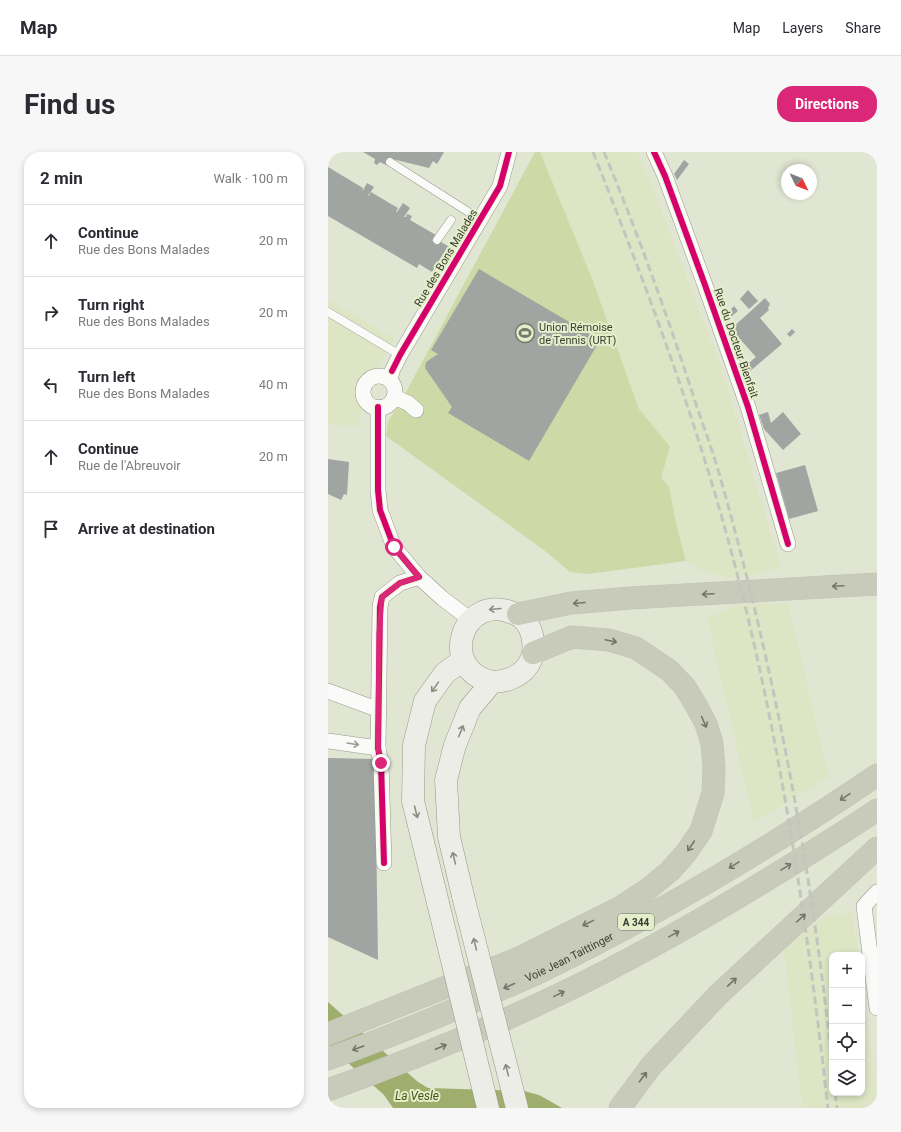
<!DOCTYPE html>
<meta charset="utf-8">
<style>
:root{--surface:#fff;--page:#f7f7f7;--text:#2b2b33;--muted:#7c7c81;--line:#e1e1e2;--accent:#db2777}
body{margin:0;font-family:Roboto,sans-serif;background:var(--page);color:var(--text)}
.controls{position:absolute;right:12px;bottom:12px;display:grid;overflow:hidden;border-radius:8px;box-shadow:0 2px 6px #0003}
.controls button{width:36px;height:36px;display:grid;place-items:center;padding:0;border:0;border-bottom:1px solid var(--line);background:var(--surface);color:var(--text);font:20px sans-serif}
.compass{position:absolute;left:453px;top:12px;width:36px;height:36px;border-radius:50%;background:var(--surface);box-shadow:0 2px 6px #0003;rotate:133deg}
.stop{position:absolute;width:12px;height:12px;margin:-9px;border:3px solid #db2777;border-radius:50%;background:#fff}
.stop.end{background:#db2777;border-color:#fff;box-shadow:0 1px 4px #0008}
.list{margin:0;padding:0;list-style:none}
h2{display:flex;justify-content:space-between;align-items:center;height:52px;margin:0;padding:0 16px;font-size:17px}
h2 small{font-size:13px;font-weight:400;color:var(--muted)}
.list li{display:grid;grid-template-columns:26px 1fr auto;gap:12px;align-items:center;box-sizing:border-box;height:72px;padding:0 16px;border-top:1px solid var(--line)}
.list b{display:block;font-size:15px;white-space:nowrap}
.list p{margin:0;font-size:13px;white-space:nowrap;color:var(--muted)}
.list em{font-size:13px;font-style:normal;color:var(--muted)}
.icon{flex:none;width:22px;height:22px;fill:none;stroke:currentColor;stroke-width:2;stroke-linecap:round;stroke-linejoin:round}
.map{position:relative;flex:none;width:549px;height:956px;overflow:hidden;border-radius:16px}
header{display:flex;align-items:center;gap:24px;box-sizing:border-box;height:56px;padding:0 20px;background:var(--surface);border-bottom:1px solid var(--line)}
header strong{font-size:19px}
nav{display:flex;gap:22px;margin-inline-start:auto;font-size:14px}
.intro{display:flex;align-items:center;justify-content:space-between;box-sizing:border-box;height:96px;padding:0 24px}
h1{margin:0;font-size:28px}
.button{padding:10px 18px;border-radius:16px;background:var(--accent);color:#fff;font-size:14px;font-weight:700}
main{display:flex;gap:24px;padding:0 24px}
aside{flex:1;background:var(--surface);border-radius:16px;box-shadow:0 2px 6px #0003}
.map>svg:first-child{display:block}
.built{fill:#dde5c5}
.green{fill:#cdd9a6}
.water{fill:#a0ae6d}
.building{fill:#a0a5a2}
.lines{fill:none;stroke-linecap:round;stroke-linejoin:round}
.service-casing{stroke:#95988a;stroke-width:9}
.minor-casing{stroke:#95988a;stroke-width:16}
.secondary-casing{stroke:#95988a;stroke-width:23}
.motorway-casing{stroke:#c2c5ba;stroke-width:23}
.service{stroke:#fafbf8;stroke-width:8}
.minor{stroke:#fafbf8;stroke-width:15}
.secondary{stroke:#ebede6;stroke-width:22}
.motorway{stroke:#c8caba;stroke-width:22}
.rail{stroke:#c3c5bf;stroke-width:3;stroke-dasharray:8 4;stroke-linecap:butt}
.secondary-bridge-casing{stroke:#95988a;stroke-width:23;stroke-linecap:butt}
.secondary-bridge{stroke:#ebede6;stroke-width:22}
.cycleway-casing{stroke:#e5eecb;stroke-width:8}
.cycleway{stroke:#d6006c;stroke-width:6}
.oneway{stroke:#737667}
.oneway2{stroke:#8a8d82}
.oneway3{stroke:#9a9c94}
.route{stroke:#db2777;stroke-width:5}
.labels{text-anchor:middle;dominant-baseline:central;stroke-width:4;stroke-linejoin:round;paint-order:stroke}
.shield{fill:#e5eecb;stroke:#6d735e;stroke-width:1}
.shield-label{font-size:10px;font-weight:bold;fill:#3a3e30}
.street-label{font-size:11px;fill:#3a3e30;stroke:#e5eecb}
.poi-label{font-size:11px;fill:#3a3e30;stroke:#e5eecb;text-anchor:start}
.water-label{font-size:12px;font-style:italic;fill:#465214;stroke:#e5eecb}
</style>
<header>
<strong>Map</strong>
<nav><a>Map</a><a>Layers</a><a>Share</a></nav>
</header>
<div class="intro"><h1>Find us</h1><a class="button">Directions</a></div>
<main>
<aside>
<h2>2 min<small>Walk · 100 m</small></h2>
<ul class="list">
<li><svg class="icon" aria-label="ahead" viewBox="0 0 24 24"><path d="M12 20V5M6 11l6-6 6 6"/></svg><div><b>Continue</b><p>Rue des Bons Malades</p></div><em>20 m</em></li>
<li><svg class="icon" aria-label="right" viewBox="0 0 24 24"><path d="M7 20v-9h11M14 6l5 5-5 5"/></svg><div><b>Turn right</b><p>Rue des Bons Malades</p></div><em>20 m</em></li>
<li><svg class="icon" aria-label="left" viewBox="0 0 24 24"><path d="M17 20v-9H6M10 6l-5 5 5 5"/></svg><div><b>Turn left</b><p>Rue des Bons Malades</p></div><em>40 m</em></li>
<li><svg class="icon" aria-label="ahead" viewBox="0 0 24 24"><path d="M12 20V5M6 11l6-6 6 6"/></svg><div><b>Continue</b><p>Rue de l'Abreuvoir</p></div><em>20 m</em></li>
<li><svg class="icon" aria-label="arrive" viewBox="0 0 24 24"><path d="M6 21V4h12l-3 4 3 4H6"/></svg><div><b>Arrive at destination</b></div></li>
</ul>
</aside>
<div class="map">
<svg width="549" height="956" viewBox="0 0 549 956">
<rect width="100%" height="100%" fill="#e1e6d3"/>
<g class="built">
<polygon points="212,0 309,0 321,26 394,218 453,415 427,423 400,426 377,420 358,409 349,375 341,335 333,326 342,295 311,257 263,124"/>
<polygon points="0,147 66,186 42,231 35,248 30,275 0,272"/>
<polygon points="460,451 501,625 426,670 379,466 407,453"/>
<polygon points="524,761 530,803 504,803 504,941 534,941 534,832 549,944 549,956 474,956 456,797 472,782 495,766"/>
</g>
<polygon class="green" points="207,0 212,0 263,124 311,257 342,295 333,326 341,335 349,375 358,409 260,422 242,420 217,399 58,284 60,269 71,253"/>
<polygon class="water" points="0,850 90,930 100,936 196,939 211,943 234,956 65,956 56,943 0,893"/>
<g class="building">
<polygon points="35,0 116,0 109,12 105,9 101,16 64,7 60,14 52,10 49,13 46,11 47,7"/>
<polygon points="356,8 361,12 349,28 346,22"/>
<polygon points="0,15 35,36 34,40 39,31 46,35 40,44 41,44 43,40 63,52 70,56 68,60 69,60 75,51 82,56 76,65 78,65 79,62 84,64 82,68 108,83 106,86 120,94 104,120 91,112 89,116 0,64"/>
<polygon points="151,117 272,188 201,309 120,261 124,255 97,216 98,210 110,202 103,198"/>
<polygon points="420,138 430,149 421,157 412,147"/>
<polygon points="437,146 442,152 440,156 441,158 432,166 454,192 421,220 417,214 428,205 403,177"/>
<polygon points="406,154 410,159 400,167 398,163"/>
<polygon points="464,177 467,180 462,185 459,182"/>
<polygon points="440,260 443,271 455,260 473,282 455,298 436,277 431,263"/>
<polygon points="0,307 21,310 19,343 16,342 13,348 0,342"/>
<polygon points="477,313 490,359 461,367 448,321"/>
<polygon points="0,606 47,607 50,808 0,785"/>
</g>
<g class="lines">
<g class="service-casing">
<g id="service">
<polyline points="62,10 153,68"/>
<polyline points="109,88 123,68"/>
<polyline points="0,160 72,203"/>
</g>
</g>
<g class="minor-casing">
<g id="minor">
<polyline points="326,0 337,24 377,133 420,255 460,392"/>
<circle cx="51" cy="240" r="16"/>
<polyline points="62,228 64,219 72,203 172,34 181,0"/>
<polyline points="66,245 80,251 88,258"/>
<polyline points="50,255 50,338 52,358 66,395 91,425 72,431 54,445 52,455 50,596 53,611 56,711"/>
<polyline points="91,425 114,446 143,468"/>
<polyline points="0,539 51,558"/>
<polyline points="0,589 50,596"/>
<polyline points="549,740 536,754 549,856"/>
</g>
</g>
<g class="secondary-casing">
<g id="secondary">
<path d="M135,744L121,685L118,628L127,593L142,556L164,530C192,529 211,512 204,483C202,474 195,464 185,461C134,440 109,517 164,530"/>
<polyline points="110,751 85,649 86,593 97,549 117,521 135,508"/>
</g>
</g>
<g class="motorway-casing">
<g id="motorway">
<polyline points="190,462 243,451 302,446 549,432"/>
<polyline points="0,882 191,806 293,755 319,738 342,719 358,701 373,679 385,641 386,616 384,591 378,572 368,553 357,535 342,519 308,496 281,488 244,485 205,501"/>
<path id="s1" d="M0,907C55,887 109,866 162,842C180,834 198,827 216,818C331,762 443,695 549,623"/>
<path d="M0,938C78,910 155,879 230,843C341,790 447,725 549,658"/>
<polyline points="292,956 323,914 390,843 549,696"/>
</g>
</g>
<use href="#service" class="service"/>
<use href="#minor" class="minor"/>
<use href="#secondary" class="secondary"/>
<use href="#motorway" class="motorway"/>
<g class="rail">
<path d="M265,0C307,106 348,213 381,322C444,527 476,744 500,956"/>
<path d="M276,0C310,82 340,165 367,249C375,273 384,297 391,321C446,514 483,711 504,911"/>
<polyline points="507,941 509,956"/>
</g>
<g class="secondary-bridge-casing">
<g id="secondary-bridge">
<polyline points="135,744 189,956"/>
<polyline points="110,751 160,956"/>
</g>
</g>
<use href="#secondary-bridge" class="secondary-bridge"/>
<g class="cycleway-casing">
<g id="cycleway">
<polyline points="326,0 337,24 377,133 420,255 460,392"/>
<polyline points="64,219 72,203 172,34 181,0"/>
<polyline points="50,255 50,338 52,358 66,395 91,425 72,431 54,445 52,455 50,596 53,611 56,711"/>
</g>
</g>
<use href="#cycleway" class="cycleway"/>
</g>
<defs><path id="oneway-shaft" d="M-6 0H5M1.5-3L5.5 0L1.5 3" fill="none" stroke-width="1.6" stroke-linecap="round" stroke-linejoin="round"/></defs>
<g class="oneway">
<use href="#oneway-shaft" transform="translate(510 434) rotate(177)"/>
<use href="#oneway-shaft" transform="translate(380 442) rotate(177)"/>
<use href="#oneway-shaft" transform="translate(251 451) rotate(175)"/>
<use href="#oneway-shaft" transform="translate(283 489) rotate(12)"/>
<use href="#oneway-shaft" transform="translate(376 570) rotate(66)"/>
<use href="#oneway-shaft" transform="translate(517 645) rotate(146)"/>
<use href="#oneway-shaft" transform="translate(363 694) rotate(124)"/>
<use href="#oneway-shaft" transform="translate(406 713) rotate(148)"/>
<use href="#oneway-shaft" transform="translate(458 715) rotate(-32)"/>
<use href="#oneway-shaft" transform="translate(473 766) rotate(-42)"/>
<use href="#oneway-shaft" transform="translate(260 771) rotate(154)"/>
<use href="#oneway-shaft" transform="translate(346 782) rotate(-29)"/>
<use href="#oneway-shaft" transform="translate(404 830) rotate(-43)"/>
<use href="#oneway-shaft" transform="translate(181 834) rotate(156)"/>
<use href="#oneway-shaft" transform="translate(231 842) rotate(-26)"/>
<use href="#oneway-shaft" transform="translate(113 895) rotate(-23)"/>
<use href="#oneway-shaft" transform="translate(30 896) rotate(160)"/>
<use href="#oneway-shaft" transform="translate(315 925) rotate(-53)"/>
</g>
<g class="oneway2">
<use href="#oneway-shaft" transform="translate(167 457) rotate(175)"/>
<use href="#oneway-shaft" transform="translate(107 535) rotate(125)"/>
<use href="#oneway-shaft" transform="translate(133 579) rotate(-68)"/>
<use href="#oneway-shaft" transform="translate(88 660) rotate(76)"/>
<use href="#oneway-shaft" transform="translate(126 706) rotate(-103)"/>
<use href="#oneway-shaft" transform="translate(147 792) rotate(-104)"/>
<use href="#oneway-shaft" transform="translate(179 918) rotate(-104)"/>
</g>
<use class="oneway3" href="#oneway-shaft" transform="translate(25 592) rotate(9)"/>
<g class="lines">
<polyline class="route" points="53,611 50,596 51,482 54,445 72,431 91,425 66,395"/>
</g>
<defs>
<g id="stadium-ring" transform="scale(1)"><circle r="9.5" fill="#e5eecb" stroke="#747969" stroke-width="1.5"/><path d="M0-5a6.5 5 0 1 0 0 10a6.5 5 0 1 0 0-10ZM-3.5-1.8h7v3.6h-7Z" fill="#747969"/></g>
</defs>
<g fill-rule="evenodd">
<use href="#stadium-ring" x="197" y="181"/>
</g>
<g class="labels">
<rect class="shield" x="290" y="762" width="36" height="16" rx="3"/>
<g class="shield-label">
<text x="308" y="770">A 344</text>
</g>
<g class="street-label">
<text transform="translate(118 106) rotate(-59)">Rue des Bons Malades</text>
<text transform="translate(408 191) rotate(71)">Rue du Docteur Bienfait</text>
<text stroke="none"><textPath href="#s1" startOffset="262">Voie Jean Taittinger</textPath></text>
</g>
<g class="poi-label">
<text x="211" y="175">Union Rémoise<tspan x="211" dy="13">de Tennis (URT)</tspan></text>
</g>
<g class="water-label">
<text x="89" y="944">La Vesle</text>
</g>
</g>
</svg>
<div class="controls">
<button>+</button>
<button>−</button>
<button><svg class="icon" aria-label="locate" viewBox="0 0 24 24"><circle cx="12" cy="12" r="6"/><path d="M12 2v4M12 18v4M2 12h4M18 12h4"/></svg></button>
<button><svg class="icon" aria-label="layers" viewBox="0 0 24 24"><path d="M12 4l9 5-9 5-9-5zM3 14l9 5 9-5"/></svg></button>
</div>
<svg class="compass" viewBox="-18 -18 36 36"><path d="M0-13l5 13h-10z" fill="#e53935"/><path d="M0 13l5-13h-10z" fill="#7c7c81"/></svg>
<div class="stop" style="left:66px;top:395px"></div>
<div class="stop end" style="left:53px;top:611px"></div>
</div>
</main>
